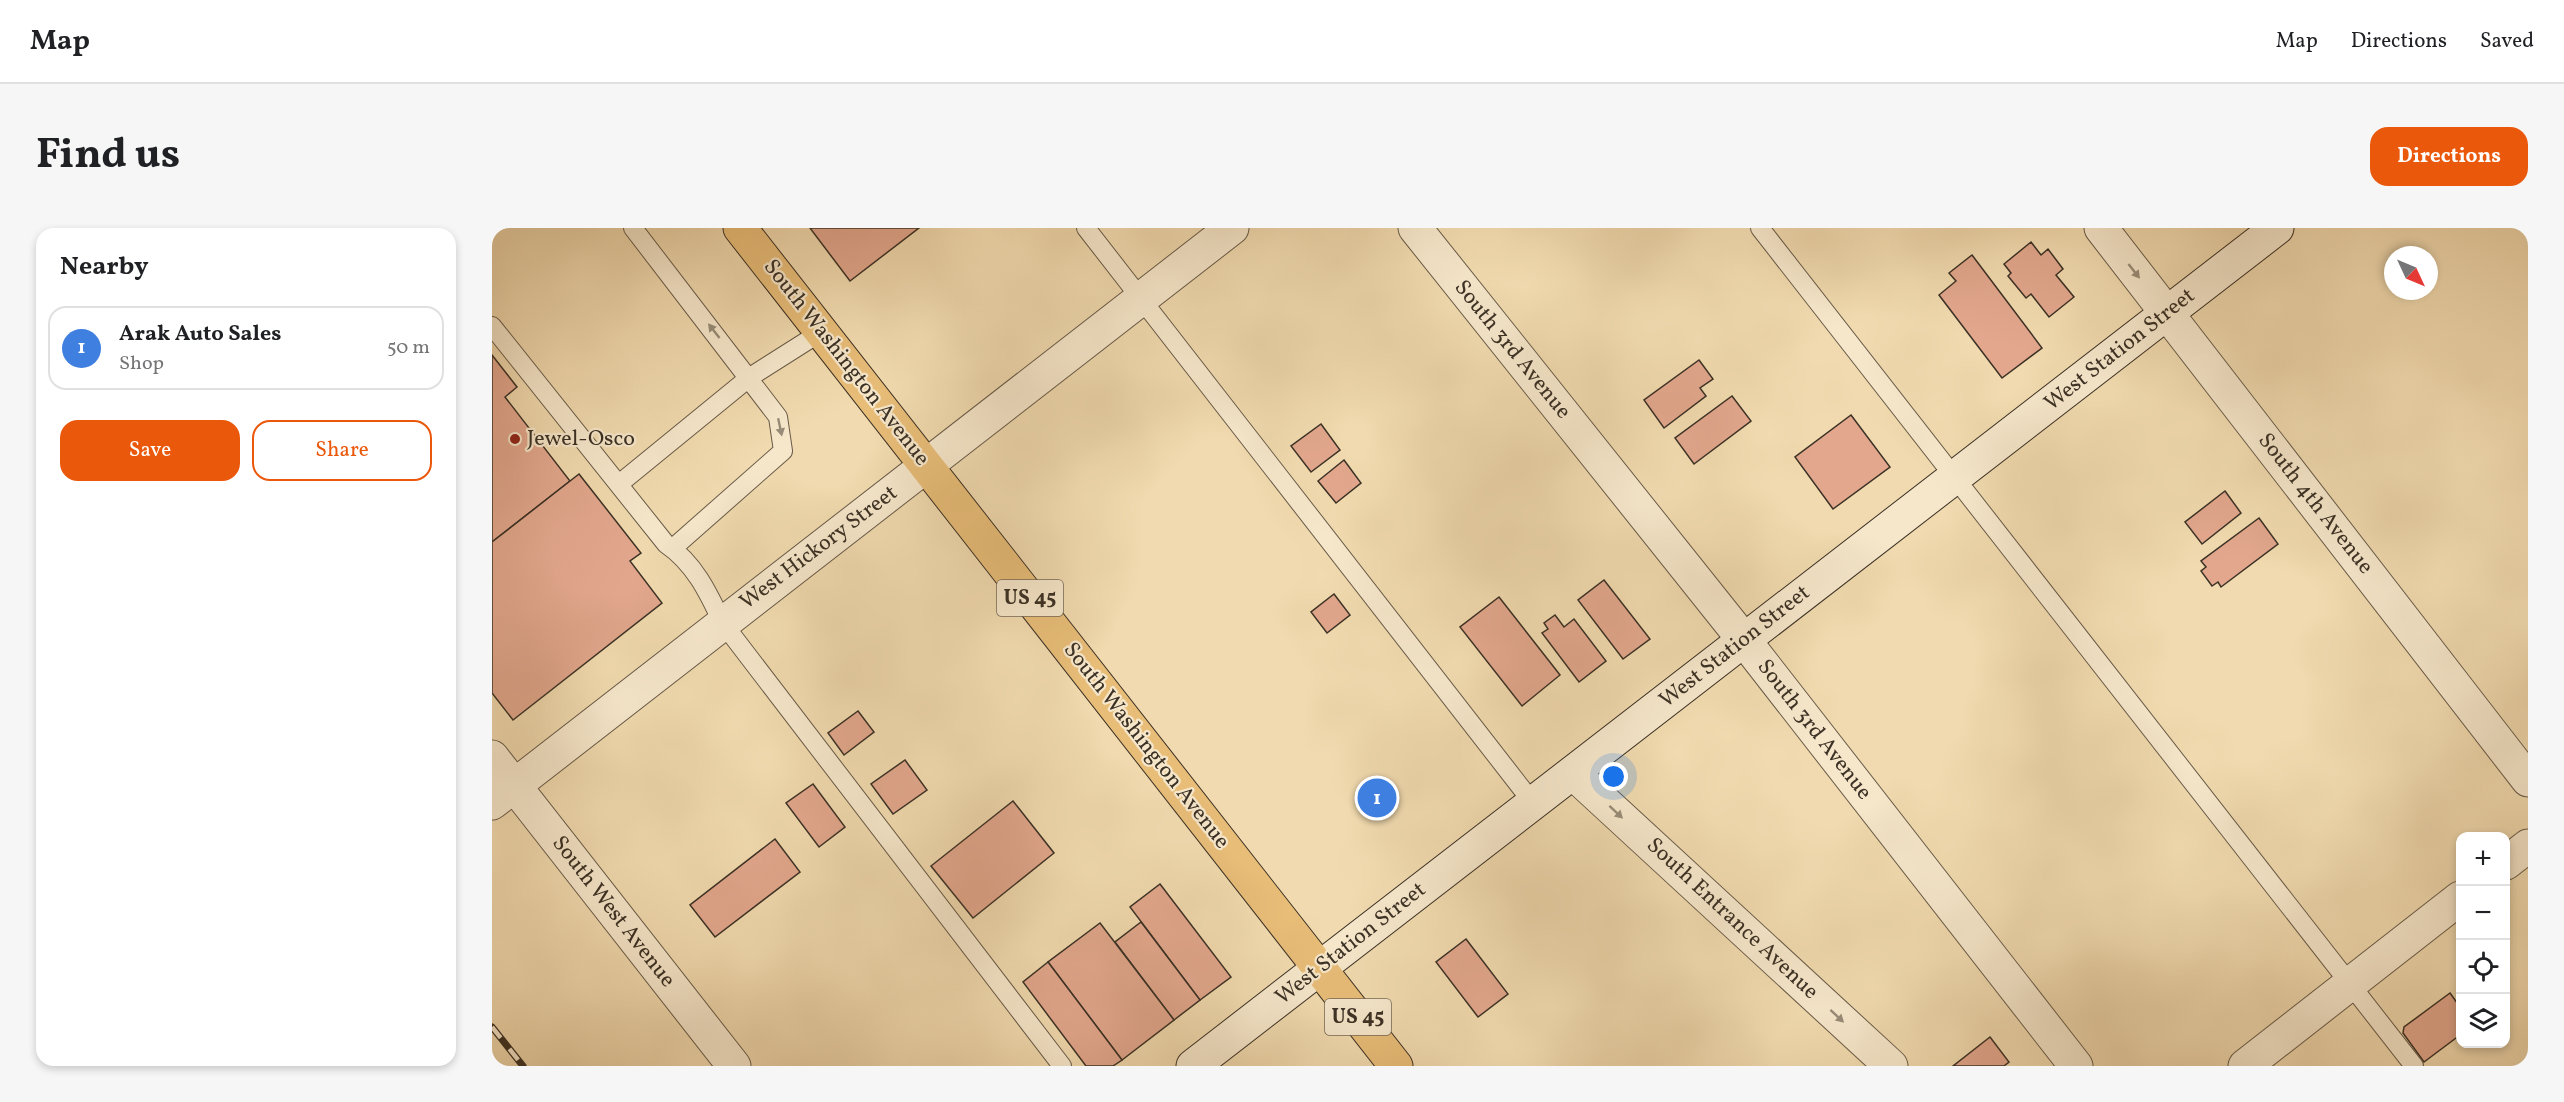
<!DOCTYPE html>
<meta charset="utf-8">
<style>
:root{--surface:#fff;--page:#f6f6f6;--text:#202124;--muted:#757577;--line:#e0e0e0;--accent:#ea580c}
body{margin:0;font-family:Vollkorn,serif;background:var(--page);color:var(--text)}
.controls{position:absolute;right:18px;bottom:18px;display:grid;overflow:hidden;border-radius:12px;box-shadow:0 3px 9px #0003}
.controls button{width:54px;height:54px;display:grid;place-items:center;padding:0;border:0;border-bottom:2px solid var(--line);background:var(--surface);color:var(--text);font:30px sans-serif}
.compass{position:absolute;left:1892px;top:18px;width:54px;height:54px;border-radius:50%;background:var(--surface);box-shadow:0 3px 9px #0003;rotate:134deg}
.you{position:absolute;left:1122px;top:549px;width:21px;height:21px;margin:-15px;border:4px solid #fff;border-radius:50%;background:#1a73e8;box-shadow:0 0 0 9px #1a73e833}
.badge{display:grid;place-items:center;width:39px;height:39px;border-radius:50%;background:var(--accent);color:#fff;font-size:20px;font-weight:700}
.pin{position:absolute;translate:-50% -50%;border:3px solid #fff;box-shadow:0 2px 6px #0006}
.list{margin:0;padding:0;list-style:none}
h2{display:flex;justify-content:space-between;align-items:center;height:78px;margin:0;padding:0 24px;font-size:26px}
h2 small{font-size:20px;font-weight:400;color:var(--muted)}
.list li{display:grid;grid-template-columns:39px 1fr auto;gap:18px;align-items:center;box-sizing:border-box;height:84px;margin:0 12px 12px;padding:0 12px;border:2px solid var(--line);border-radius:18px}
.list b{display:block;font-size:22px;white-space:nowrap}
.list p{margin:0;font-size:20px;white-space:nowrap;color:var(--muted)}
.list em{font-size:20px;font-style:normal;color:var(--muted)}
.actions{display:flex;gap:12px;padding:18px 24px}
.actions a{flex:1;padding:14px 0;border:2px solid var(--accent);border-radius:18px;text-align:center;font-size:21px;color:var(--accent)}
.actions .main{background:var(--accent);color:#fff}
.icon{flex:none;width:33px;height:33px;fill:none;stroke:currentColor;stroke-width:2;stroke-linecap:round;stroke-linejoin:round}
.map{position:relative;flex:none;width:2036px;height:838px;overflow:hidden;border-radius:18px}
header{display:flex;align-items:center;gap:36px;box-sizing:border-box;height:84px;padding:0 30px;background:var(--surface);border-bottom:2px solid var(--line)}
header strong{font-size:28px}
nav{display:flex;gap:33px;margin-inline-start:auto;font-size:21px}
.intro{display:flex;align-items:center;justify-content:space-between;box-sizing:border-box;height:144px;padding:0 36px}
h1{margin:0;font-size:42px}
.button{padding:15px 27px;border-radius:18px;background:var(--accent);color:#fff;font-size:21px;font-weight:700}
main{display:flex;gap:36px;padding:0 36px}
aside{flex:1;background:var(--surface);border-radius:18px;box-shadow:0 3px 9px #0003}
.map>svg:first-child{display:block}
.building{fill:#e2a78d;stroke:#3b3125;stroke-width:1.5}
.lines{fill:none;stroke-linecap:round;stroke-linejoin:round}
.lane-casing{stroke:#685b48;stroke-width:20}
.street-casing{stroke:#685b48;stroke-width:35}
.secondary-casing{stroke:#3b3125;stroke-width:35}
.primary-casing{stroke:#3b3125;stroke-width:35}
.lane{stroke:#f6e7cb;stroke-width:18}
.street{stroke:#f6e7cb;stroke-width:33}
.secondary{stroke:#f6e7cb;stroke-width:33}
.primary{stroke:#e8bd78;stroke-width:33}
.rail-casing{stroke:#3b3125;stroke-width:7}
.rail{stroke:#f6e7cb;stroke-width:4.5;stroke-dasharray:14;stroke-linecap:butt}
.oneway{fill:#988c78}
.poi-dot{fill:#8f2418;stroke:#f6e7cb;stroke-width:2}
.labels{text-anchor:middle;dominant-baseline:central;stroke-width:4.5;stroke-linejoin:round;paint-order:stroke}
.shield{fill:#f6e7cb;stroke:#736857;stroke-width:1.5}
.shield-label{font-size:21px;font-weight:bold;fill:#3b3125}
.street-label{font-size:22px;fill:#3b3125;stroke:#f6e7cb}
.poi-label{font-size:22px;fill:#3b3125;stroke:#f6e7cb;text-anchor:start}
</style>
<header>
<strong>Map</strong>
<nav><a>Map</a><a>Directions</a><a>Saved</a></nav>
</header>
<div class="intro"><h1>Find us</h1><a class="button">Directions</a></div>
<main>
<aside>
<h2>Nearby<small></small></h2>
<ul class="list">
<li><span class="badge" style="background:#3f7fe0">1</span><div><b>Arak Auto Sales</b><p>Shop</p></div><em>50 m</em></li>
</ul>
<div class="actions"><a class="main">Save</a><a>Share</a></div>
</aside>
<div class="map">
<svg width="2036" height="838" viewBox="0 0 2036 838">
<rect width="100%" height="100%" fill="#f1daaf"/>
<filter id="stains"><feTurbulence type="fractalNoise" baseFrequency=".00333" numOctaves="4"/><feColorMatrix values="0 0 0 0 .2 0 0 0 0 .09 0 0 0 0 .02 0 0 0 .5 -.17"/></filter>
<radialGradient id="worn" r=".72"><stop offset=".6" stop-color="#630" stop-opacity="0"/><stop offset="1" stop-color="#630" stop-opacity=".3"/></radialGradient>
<g class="building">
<polygon points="318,0 427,0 358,53"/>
<polygon points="1539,14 1549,27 1556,21 1571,41 1564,47 1582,69 1557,89 1539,66 1534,70 1516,48 1519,45 1512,36"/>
<polygon points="1480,27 1550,120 1510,150 1447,67 1464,53 1457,45"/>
<polygon points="0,127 25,159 13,169 78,253 0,314"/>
<polygon points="1207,132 1221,151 1208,160 1214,168 1172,200 1152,172"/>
<polygon points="1240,168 1259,193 1202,236 1183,210"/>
<polygon points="1359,187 1398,239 1341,281 1303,229"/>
<polygon points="829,196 848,222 819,244 799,218"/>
<polygon points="852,232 869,255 844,275 826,253"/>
<polygon points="87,246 149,325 138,333 170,375 21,492 0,465 0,314"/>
<polygon points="1733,263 1749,285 1710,316 1693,294"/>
<polygon points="1767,290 1786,316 1729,359 1726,354 1720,358 1709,343 1714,339 1709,333"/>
<polygon points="1112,352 1158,411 1131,431 1086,372"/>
<polygon points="842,366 858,387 835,405 819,384"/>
<polygon points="1007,369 1068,447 1030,478 968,399"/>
<polygon points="1063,387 1072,399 1082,391 1114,433 1087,454 1050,405 1056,401 1052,395"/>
<polygon points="366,483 382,504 352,527 336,505"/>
<polygon points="413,532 435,562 401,586 379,556"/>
<polygon points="321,556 353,599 327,619 294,575"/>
<polygon points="521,573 562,625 481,690 439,638"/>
<polygon points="283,611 308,644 223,709 198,677"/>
<polygon points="668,656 739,749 708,772 638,679"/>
<polygon points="649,694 708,772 682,792 623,714"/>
<polygon points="608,695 682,792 630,832 556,734"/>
<polygon points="974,711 1016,766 986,789 944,734"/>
<polygon points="556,734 630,832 621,838 594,838 531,754"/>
<polygon points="1958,765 1968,779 1968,795 1965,797 1968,807 1932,834 1911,805 1912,799"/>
<polygon points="1498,809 1517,834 1512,838 1461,838"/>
</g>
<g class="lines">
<g class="lane-casing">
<g id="lane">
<polyline points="141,0 286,189 291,223 181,320"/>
<polyline points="594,0 1041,575"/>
<polyline points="1268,0 1922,838"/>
<path d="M0,98L174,316C202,335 216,364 230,394L570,838"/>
<polyline points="127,256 258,149 329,104"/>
</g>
</g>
<g class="street-casing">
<g id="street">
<polyline points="923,0 1252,412 1584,838"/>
<polyline points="1609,0 2036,552"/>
<polyline points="0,529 242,838"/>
<polyline points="1081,545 1399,838"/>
<polyline points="0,575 740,0"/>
<polyline points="2014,635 2036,618"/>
<polyline points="1753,838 1968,670"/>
</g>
</g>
<g class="secondary-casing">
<polyline id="secondary" points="701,838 1785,0"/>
</g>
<g class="primary-casing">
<polyline id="primary" points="248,0 904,838"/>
</g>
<use href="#lane" class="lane"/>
<use href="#street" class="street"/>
<use href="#secondary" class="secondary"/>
<use href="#primary" class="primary"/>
<g class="rail-casing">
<polyline id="rail" points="0,799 31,838"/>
</g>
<use href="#rail" class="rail"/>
</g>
<defs><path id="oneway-solid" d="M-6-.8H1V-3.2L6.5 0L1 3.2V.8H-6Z" transform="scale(1.5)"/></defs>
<g class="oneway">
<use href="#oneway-solid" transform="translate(1642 43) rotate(52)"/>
<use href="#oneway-solid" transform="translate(222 103) rotate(-128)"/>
<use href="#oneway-solid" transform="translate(288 199) rotate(78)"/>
<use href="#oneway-solid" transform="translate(1124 584) rotate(43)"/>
<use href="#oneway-solid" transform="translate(1345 788) rotate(43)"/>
</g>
<circle class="poi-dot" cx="23" cy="211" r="6"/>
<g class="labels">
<g class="shield">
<rect x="505" y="352" width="66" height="36" rx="4.5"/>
<rect x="833" y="771" width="66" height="36" rx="4.5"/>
</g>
<g class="shield-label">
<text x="538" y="370">US 45</text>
<text x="866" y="789">US 45</text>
</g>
<g class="street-label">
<text transform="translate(1020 122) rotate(51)">South 3rd Avenue</text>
<text transform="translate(1628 122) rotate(-38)">West Station Street</text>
<text transform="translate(354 135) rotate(52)">South Washington Avenue</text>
<text transform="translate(1823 276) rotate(52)">South 4th Avenue</text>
<text transform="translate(327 320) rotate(-37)">West Hickory Street</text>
<text transform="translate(1243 419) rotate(-38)">West Station Street</text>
<text transform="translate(1322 502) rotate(52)">South 3rd Avenue</text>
<text transform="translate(654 518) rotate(52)">South Washington Avenue</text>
<text transform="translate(121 684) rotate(52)">South West Avenue</text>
<text transform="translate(1240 691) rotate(43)">South Entrance Avenue</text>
<text transform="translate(859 716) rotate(-38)">West Station Street</text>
</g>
<g class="poi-label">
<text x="35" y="211">Jewel-Osco</text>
</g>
</g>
<rect width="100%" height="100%" filter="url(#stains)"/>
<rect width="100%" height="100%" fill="url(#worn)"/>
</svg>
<div class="controls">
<button>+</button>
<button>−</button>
<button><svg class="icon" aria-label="locate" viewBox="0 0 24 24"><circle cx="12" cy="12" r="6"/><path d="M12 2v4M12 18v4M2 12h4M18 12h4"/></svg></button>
<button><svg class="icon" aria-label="layers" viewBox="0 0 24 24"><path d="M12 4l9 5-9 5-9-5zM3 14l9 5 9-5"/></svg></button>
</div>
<svg class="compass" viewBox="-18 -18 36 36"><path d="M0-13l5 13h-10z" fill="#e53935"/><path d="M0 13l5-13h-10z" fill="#757577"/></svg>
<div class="you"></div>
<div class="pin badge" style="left:885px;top:570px;background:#3f7fe0">1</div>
</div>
</main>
